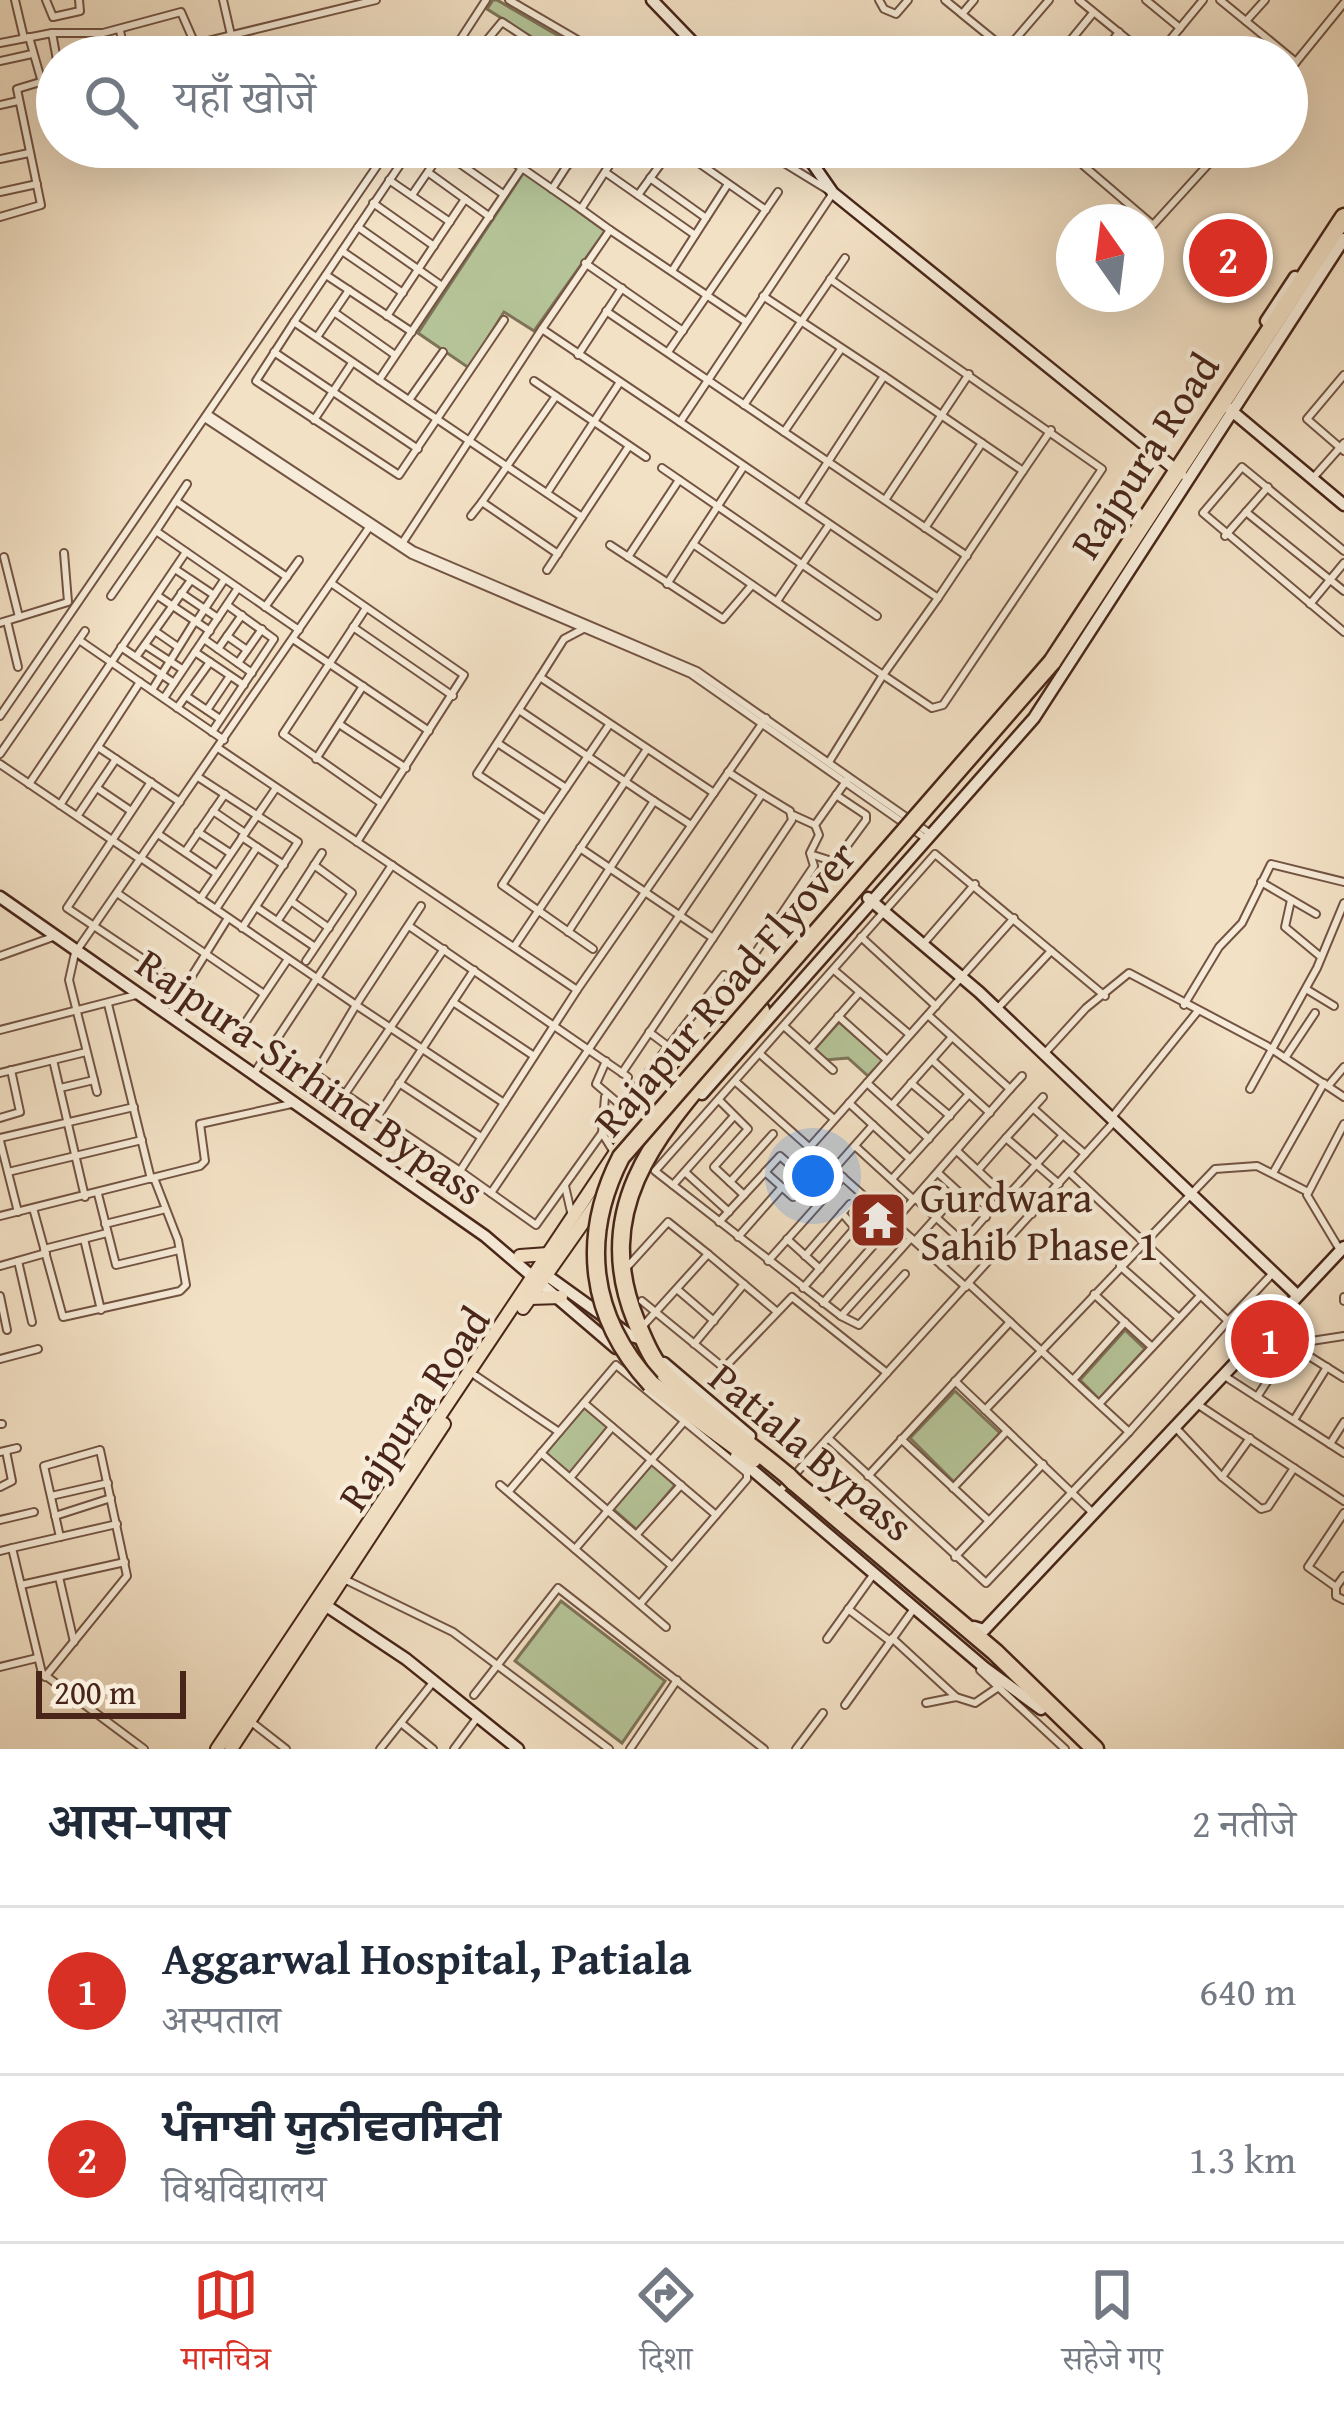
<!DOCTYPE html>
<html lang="hi">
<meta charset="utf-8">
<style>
:root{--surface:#fff;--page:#f6f6f7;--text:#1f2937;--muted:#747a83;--line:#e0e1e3;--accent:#d93025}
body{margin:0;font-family:"Gentium Book Plus","Noto Serif Devanagari","Noto Sans Gurmukhi",serif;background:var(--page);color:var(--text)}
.compass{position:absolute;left:1056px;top:204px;width:108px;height:108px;border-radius:50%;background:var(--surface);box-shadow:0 12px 48px #0002;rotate:346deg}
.scale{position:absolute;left:36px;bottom:30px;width:150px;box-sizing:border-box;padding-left:12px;border:6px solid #482518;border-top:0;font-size:33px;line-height:42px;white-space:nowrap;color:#482518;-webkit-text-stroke:9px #f7ecd9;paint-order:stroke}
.you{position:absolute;left:813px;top:1176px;width:42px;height:42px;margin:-30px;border:9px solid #fff;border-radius:50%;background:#1a73e8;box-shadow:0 0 0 18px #1a73e833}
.badge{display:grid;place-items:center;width:78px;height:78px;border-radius:50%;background:var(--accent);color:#fff;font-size:39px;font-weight:700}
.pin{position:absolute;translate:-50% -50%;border:6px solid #fff;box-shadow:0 3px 12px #0006}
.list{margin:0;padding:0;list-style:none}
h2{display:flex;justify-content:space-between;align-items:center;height:156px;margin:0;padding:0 48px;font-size:51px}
h2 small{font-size:39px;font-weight:400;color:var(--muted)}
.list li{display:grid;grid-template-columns:78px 1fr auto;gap:36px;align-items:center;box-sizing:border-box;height:168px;padding:0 48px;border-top:3px solid var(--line)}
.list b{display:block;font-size:45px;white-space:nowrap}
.list p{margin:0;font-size:39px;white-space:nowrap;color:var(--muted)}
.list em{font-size:39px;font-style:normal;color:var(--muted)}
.icon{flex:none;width:66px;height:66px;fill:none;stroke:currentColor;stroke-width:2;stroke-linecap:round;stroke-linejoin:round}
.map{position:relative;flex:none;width:1344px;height:1749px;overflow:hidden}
.search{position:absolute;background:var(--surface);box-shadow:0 12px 48px #0002;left:36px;right:36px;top:36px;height:132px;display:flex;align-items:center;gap:30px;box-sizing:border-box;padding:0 42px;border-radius:66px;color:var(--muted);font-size:45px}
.sheet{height:492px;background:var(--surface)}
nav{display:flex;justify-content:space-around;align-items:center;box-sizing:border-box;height:168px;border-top:3px solid var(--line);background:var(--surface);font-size:33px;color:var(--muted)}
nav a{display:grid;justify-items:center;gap:6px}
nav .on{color:var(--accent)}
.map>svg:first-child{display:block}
.green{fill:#b5c498;stroke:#7e7458;stroke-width:3}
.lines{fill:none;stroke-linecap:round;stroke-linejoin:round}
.street-casing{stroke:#735443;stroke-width:10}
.secondary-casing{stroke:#482518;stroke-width:15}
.primary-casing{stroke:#482518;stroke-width:16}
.highway-casing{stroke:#482518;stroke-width:21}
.street{stroke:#f7ecd9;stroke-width:6}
.secondary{stroke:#f7ecd9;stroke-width:10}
.primary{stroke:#f3e1c5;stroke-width:12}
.highway{stroke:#f3e1c5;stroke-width:16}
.highway-bridge-casing{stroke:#482518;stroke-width:21;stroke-linecap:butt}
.highway-bridge{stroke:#f3e1c5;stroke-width:16}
.labels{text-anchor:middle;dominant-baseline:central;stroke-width:9;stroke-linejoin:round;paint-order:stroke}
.street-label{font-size:42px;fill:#482518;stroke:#f7ecd9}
.poi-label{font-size:42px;fill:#482518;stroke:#f7ecd9;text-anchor:start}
</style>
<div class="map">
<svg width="1344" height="1749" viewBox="0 0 1344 1749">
<rect width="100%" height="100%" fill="#f3e1c5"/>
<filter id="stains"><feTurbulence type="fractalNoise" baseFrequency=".00167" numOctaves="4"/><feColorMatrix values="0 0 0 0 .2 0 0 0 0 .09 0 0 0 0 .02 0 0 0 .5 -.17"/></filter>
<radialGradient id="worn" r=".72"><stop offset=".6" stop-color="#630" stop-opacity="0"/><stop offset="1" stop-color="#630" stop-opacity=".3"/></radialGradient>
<g class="green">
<polygon points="493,0 497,0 595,57 563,57 487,9"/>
<polygon points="524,172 605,231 534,331 504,312 469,368 418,333"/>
<polygon points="839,1022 883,1060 868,1076 848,1058 825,1060 814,1050"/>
<polygon points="1125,1330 1145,1349 1099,1399 1080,1380"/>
<polygon points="955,1391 1000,1433 954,1482 910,1438"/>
<polygon points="584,1407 609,1427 570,1474 545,1453"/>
<polygon points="652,1464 675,1485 637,1530 613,1509"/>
<polygon points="561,1601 665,1681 622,1743 515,1661"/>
</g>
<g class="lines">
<g class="street-casing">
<g id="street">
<polyline points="15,0 24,38"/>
<polyline points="46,0 53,17 80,11 79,0"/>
<polyline points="223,0 231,35"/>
<polyline points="509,0 607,57"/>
<polyline points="879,0 884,9 896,14 908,0"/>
<polyline points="945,0 961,13"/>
<polyline points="974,0 962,14 1015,57"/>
<polyline points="1079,0 1149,57"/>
<polyline points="1146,0 1180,28"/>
<polyline points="1220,0 1296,62 1344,3"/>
<polyline points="1246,21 1265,0"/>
<polyline points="120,31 126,57"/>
<polyline points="52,33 103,33 181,12 195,44"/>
<polyline points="29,37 41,79"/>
<polyline points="485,42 506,57"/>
<polyline points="0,43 52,33 57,60"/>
<polyline points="1006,50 1049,0"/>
<polyline points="142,57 376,0"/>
<polyline points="449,57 486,0"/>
<polyline points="473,57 502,22 555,57"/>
<polyline points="1057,57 1093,13"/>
<polyline points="1100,57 1119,32"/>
<polyline points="1156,57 1203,0"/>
<polyline points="0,61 32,54"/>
<polyline points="1287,73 1296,62"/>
<polyline points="0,105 18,101"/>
<polyline points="490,147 522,168"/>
<polyline points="541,147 568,165"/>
<polyline points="676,147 766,210"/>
<polyline points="1083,147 1078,155 1084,166 1153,225 1224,147"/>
<polyline points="442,151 503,194"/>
<polyline points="0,159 29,153"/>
<polyline points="605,172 695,235"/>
<polyline points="429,173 465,199"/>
<polyline points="650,178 706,218"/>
<polyline points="389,180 450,222"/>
<polyline points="552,189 579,147"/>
<polyline points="0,192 37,184"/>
<polyline points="412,195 445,147"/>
<polyline points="638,195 673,147"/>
<polyline points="373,203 434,246"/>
<polyline points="581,209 610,230 542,329 680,422 833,193 758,147"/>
<polyline points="0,217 41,205 17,89 57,77"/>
<polyline points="358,227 442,286"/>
<polyline points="610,230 745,321"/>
<polyline points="342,251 403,293"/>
<polyline points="585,263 683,331"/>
<polyline points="672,271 728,184"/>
<polyline points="326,275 412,332"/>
<polyline points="763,296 884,376 801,503"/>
<polyline points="606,311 967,556"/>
<polyline points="334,312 395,355"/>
<polyline points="387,316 465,199 490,217"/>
<polyline points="504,320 399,475 256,381 294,322 379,380 522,168 581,209 621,147"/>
<polyline points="294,322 412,147"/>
<polyline points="317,337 349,290"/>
<polyline points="274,352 418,449"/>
<polyline points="668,352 778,192"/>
<polyline points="578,355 622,288"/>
<polyline points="1344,375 1307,419 1344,451"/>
<polyline points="884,376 1023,471 938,598"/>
<polyline points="379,380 582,517 547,570"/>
<polyline points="534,381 646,457"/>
<polyline points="556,396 482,502 558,554"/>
<polyline points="409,400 443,352"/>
<polyline points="744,405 845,258"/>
<polyline points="209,415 413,550 697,671 929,833"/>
<polyline points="206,419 412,555 691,674 925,838"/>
<polyline points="314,420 352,363"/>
<polyline points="680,422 938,598 883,675 693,544 744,466"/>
<polyline points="784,432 841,349"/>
<polyline points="662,468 877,616"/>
<polyline points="1023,471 1051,430"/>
<polyline points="1313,478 1344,443"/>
<polyline points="547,493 620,382"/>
<polyline points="885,500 969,374"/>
<polyline points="176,501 287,577"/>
<polyline points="1246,512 1344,591"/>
<polyline points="471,516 482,502"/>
<polyline points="582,517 629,446"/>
<polyline points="925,528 982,443"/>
<polyline points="156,531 187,484"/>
<polyline points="1225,536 1268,487"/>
<polyline points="403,542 542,329"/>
<polyline points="610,545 723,619 752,585"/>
<polyline points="1344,551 1242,467 1203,513 1344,632"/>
<polyline points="4,557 19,617"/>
<polyline points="628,557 679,480"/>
<polyline points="175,569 214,595"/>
<polyline points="331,583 464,675 357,842"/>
<polyline points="667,584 693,544"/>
<polyline points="181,593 218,618"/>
<polyline points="111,596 156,531 299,630"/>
<polyline points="158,596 210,631"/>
<polyline points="777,601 829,525"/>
<polyline points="1310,604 1344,563"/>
<polyline points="265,607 299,560"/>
<polyline points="366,608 283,734 381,803"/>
<polyline points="7,621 18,667"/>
<polyline points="196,622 224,580"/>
<polyline points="0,623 68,602 64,553"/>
<polyline points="353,627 453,696"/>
<polyline points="155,631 178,647"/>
<polyline points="227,636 247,650"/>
<polyline points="204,639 252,673"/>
<polyline points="293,639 429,731"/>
<polyline points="79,640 224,740"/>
<polyline points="145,645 182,669"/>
<polyline points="121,647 174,683"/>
<polyline points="218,649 242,615"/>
<polyline points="195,652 244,685"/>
<polyline points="136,657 191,580"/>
<polyline points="238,663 262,629"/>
<polyline points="540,677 564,639 583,629"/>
<polyline points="152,690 195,621"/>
<polyline points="186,696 220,719"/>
<polyline points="164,698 238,588"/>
<polyline points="177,708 210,662"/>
<polyline points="207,710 230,676"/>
<polyline points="519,710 654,801 568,932"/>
<polyline points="0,716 390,147"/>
<polyline points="339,724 406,768"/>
<polyline points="212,732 274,639 227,605"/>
<polyline points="499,744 566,788"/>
<polyline points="98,747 180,802"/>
<polyline points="218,748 577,990"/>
<polyline points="0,754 85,631"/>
<polyline points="316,759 363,686"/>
<polyline points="829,762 883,675 932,708 943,705 1102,469 830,279"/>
<polyline points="0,764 140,859"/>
<polyline points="198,777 298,842 242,928"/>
<polyline points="151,782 67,908 252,1032"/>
<polyline points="29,784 186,552"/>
<polyline points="97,788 131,811"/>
<polyline points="654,801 691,825"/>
<polyline points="60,805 140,682"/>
<polyline points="213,811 245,833"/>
<polyline points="78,815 116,759"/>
<polyline points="793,815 815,825"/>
<polyline points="545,819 609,725"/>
<polyline points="198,832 230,853"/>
<polyline points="158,834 217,874"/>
<polyline points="242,837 284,865"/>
<polyline points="580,848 713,938 622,1073"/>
<polyline points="185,852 225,794"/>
<polyline points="813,855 835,862 866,820 866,815 836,795"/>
<polyline points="141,858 356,1005 315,1074 460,1171 577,990 766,718"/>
<polyline points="1261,882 1316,914"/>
<polyline points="117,893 264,994"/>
<polyline points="200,899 276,788"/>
<polyline points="1291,900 1285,927 1321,957"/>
<polyline points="291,901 322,853"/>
<polyline points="421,906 356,1005 504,1103"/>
<polyline points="256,907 315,947"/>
<polyline points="216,909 257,847"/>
<polyline points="278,920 291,901 329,928"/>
<polyline points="409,926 628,1077"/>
<polyline points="861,937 936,1006"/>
<polyline points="713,938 792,820 790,811 762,794"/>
<polyline points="924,943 975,884"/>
<polyline points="514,947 647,749"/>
<polyline points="593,949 502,885 545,819 477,774 540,677 714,793"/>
<polyline points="754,955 814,866 810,853 819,835 815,825 847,780"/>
<polyline points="0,956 53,937"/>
<polyline points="306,961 352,893 314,865"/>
<polyline points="834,970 909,1034"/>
<polyline points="185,987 228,918"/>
<polyline points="1306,989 1334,1006"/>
<polyline points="453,1002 534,1056"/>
<polyline points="108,1004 151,1179"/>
<polyline points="1184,1005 1219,947 1242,923 1271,864 1344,882"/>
<polyline points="997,1009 1051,951"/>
<polyline points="838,1016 887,1060"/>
<polyline points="243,1026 288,959"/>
<polyline points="785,1027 833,1070"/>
<polyline points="0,1030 136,995"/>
<polyline points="649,1032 689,1062"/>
<polyline points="810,1049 859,993"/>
<polyline points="760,1054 834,1119"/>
<polyline points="1044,1054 1086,1008 1129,973 1267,1046 1344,1097"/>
<polyline points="1285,1058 1315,1013"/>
<polyline points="53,1060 85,1197"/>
<polyline points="932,1060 990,1113"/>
<polyline points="606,1061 596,1084 637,1119"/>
<polyline points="255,1072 392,865"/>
<polyline points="0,1073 86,1052"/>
<polyline points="736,1082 966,1287"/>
<polyline points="399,1083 481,1137"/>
<polyline points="867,1083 929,1139"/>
<polyline points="911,1083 950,1116"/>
<polyline points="639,1084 724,975"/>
<polyline points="1328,1086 1344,1067"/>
<polyline points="60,1088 94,1080"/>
<polyline points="1010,1089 1022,1076"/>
<polyline points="1250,1089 1317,968 1344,903"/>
<polyline points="97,1092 69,980 75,953 368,529"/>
<polyline points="345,1094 444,949"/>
<polyline points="605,1097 602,1133 615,1154"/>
<polyline points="719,1100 748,1129 714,1167 744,1195"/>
<polyline points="849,1103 910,1159"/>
<polyline points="892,1105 952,1037"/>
<polyline points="1034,1109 1063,1135"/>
<polyline points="378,1116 474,970"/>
<polyline points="1113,1116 1197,1012"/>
<polyline points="0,1118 20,1112 11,1070"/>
<polyline points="0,1138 134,1107"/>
<polyline points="1006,1138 1043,1097"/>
<polyline points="0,1141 18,1212"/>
<polyline points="855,1146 914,1200"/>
<polyline points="810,1147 1014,918"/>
<polyline points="834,1169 873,1125"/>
<polyline points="978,1170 1006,1138 1059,1184"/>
<polyline points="460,1171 536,1225 602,1133"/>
<polyline points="8,1172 142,1140"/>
<polyline points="685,1172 729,1212"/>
<polyline points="765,1172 793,1197"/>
<polyline points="938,1173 986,1217"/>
<polyline points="1273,1173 1324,1083"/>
<polyline points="892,1179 969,1094"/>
<polyline points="730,1182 773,1134"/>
<polyline points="673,1185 734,1116"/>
<polyline points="565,1186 571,1212"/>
<polyline points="491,1193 762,794 728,772"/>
<polyline points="98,1194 116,1265 179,1250"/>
<polyline points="915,1198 963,1242"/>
<polyline points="33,1208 63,1317 180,1291 186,1285 178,1240 154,1178"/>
<polyline points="1032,1214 1011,1192 1063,1135 1085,1154"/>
<polyline points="0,1216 200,1166 205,1161 200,1124 296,1103"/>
<polyline points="719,1222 780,1156 825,1196"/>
<polyline points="105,1224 162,1210"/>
<polyline points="738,1237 782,1187"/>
<polyline points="911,1238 841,1316 655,1171 935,854 1105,996"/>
<polyline points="84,1239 101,1310"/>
<polyline points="787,1239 820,1269"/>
<polyline points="915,1241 959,1192"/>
<polyline points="44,1249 107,1233"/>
<polyline points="1340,1250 1307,1195 1344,1124"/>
<polyline points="805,1256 850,1204"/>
<polyline points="18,1261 32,1322"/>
<polyline points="768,1261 843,1177"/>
<polyline points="629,1265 668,1222 708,1254"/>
<polyline points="0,1266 46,1253"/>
<polyline points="942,1266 1004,1195 957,1151"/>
<polyline points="1120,1266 1179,1318"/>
<polyline points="969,1284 1129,1432 1228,1321 1069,1172"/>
<polyline points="803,1288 855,1228 842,1213"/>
<polyline points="678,1290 714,1321"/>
<polyline points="1094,1294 1152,1347"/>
<polyline points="0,1296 7,1330"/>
<polyline points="1344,1297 1344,1301"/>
<polyline points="642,1301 724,1368 792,1297 887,1373"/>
<polyline points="823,1303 1010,1089 928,1015"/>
<polyline points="841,1316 859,1325 905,1274"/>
<polyline points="642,1327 708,1254 776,1311"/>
<polyline points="1266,1329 1344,1378"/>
<polyline points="1253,1342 1228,1321 1273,1273"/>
<polyline points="694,1344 744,1284"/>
<polyline points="0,1359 38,1349"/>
<polyline points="1223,1375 1344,1453"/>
<polyline points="476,1376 559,1432"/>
<polyline points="1073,1380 1125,1322"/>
<polyline points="955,1381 1093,1513"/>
<polyline points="1257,1397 1292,1344 1344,1336"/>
<polyline points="584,1403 716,1515"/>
<polyline points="1099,1404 1200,1296"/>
<polyline points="1197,1404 1344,1501"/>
<polyline points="985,1410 1215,1169 1257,1166 1308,1192"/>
<polyline points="1294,1420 1327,1367"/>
<polyline points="0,1424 2,1424"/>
<polyline points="1175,1427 1222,1477 1261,1509 1268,1507 1294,1468"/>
<polyline points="828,1438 986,1583 1129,1432"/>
<polyline points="901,1439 989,1521"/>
<polyline points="1330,1444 1344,1422"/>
<polyline points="0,1452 17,1448"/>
<polyline points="541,1453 672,1566"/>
<polyline points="868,1476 1010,1322"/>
<polyline points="1222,1477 1250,1438"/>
<polyline points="570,1478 612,1427"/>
<polyline points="500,1485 666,1627"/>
<polyline points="0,1487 12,1481 6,1451"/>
<polyline points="953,1488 1007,1431"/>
<polyline points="509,1491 616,1365 747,1473 747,1479 640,1604"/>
<polyline points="779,1492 1114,1122"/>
<polyline points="51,1496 108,1483"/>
<polyline points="1344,1513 1308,1567 1336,1587 1344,1576"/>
<polyline points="55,1516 111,1498"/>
<polyline points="0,1520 34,1512"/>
<polyline points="637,1534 681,1485"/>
<polyline points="12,1548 117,1524"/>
<polyline points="575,1549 682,1424"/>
<polyline points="0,1551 12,1548 42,1673 144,1749"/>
<polyline points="955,1557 1043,1464"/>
<polyline points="59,1577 74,1642"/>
<polyline points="346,1580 453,1632 609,1749"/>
<polyline points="21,1585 125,1562"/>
<polyline points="1336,1587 1336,1596 1344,1600"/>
<polyline points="848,1609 890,1641"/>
<polyline points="892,1638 956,1697"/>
<polyline points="827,1639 873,1575"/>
<polyline points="0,1667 37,1658"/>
<polyline points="980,1670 1065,1749"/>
<polyline points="45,1677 127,1576 100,1450 44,1466 60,1537"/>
<polyline points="474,1695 558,1588 764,1749"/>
<polyline points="926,1703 956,1697 975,1703 997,1688"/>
<polyline points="845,1705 913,1610"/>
<polyline points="250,1721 286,1749"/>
<polyline points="401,1723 433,1749"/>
<polyline points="380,1749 434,1681"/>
<polyline points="454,1749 477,1718"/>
<polyline points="630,1749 677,1680"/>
<polyline points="796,1749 823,1713"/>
</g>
</g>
<g class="secondary-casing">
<g id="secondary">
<polyline points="652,0 707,57"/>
<polyline points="801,147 833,193 1181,474"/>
<polyline points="1266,321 1295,277"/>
<polyline points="1227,407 1344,505"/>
<polyline points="0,897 485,1236 616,1348"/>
<polyline points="868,898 979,992 1297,1295"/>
<polyline points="702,1094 1034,718 1344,239"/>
<polyline points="542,1272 631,1336 642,1339"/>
<polyline points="664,1363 750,1436"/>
<polyline points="736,1456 985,1668 1041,1709"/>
<polyline points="319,1601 406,1659 518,1749"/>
<polyline points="974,1627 984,1630 1344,1247"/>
</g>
</g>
<g class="primary-casing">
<g id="primary">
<polyline points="520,1256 548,1254"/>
<polyline points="530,1298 561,1297"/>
<polyline points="523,1308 601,1197"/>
<polyline points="217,1749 630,1131 722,1029"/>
<polyline points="231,1749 444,1424"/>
</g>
</g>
<g class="highway-casing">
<g id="highway">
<polyline points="1052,662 1344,217"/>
<path d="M761,1010C688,1106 581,1187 636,1321C644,1340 652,1361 667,1376C703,1413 749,1443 788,1476"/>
<polyline points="651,1384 753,1459"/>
<polyline points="794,1482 995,1652 1095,1749"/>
</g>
</g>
<use href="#street" class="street"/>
<use href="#secondary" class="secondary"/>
<use href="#primary" class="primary"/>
<use href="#highway" class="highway"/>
<g class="highway-bridge-casing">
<g id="highway-bridge">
<path d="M651,1384C589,1317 580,1237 621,1157L1052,662"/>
<polyline points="788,1476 794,1482"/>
</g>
</g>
<use href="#highway-bridge" class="highway-bridge"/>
</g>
<defs>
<g id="temple-square" transform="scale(3)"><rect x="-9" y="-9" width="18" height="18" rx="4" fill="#8f2418" stroke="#f7ecd9"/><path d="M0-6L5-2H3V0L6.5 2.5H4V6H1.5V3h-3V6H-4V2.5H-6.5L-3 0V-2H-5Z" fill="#fff"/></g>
</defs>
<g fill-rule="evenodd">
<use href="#temple-square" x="878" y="1220"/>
</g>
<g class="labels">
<g class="street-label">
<text transform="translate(1144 455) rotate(-57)">Rajpura Road</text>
<text transform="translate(724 988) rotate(-49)">Rajapur Road Flyover</text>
<text transform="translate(311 1076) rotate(35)">Rajpura-Sirhind Bypass</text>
<text transform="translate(413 1408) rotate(-56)">Rajpura Road</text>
<text transform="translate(812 1451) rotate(40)">Patiala Bypass</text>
</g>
<g class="poi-label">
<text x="920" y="1196">Gurdwara<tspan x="920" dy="48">Sahib Phase 1</tspan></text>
</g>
</g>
<rect width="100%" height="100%" filter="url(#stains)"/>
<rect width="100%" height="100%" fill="url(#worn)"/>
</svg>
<svg class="compass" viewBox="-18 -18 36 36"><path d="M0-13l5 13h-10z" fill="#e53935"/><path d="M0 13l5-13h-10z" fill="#747a83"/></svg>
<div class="scale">200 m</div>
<div class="you"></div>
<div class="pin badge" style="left:1270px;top:1339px">1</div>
<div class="pin badge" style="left:1228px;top:258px">2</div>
<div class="search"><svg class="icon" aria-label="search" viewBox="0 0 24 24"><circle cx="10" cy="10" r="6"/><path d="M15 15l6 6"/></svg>यहाँ खोजें</div>
</div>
<section class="sheet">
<h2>आस-पास<small>2 नतीजे</small></h2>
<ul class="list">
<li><span class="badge">1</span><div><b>Aggarwal Hospital, Patiala</b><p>अस्पताल</p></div><em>640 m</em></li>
<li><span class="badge">2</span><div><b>ਪੰਜਾਬੀ ਯੂਨੀਵਰਸਿਟੀ</b><p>विश्वविद्यालय</p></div><em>1.3 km</em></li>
</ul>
</section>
<nav>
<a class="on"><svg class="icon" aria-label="map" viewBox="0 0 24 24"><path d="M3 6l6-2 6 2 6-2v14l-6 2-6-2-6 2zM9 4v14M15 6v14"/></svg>मानचित्र</a>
<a><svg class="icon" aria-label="directions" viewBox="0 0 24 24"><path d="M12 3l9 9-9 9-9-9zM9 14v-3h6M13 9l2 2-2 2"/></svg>दिशा</a>
<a><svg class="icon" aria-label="saved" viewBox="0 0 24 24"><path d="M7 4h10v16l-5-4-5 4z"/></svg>सहेजे गए</a>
</nav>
